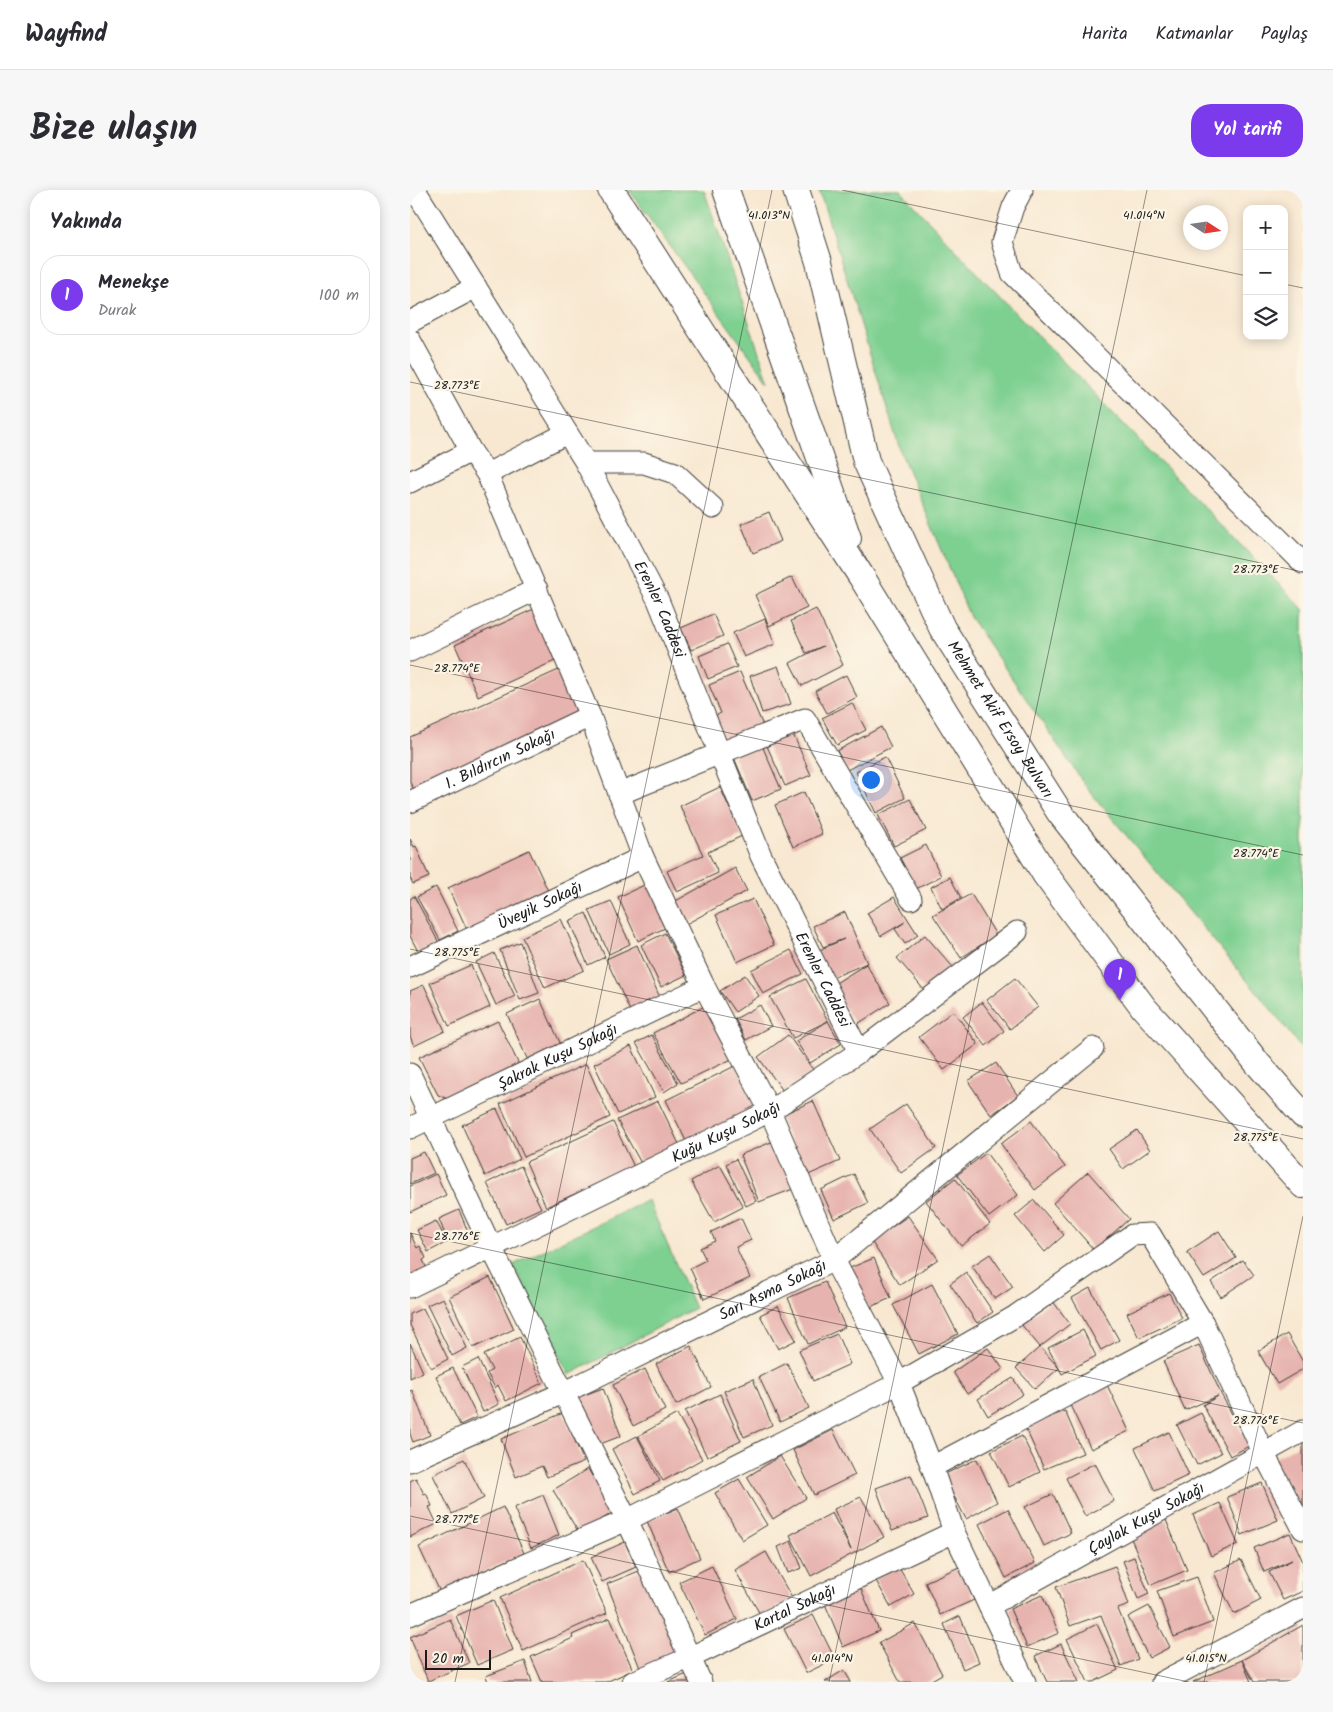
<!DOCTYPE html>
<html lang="tr">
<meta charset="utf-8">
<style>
:root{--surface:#fff;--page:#f7f7f7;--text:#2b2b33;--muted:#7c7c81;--line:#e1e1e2;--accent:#7c3aed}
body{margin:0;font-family:Kalam,sans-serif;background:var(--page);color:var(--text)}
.controls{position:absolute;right:15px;top:15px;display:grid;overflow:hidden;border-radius:10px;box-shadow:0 2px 12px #0003}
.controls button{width:45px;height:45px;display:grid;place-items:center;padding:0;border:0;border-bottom:1px solid var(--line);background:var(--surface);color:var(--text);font:25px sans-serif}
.compass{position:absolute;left:773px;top:15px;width:45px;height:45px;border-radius:50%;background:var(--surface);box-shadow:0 2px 12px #0003;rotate:102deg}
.scale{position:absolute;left:15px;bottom:12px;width:66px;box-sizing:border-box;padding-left:5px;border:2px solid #1c1c1c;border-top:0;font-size:14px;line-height:18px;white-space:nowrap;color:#1c1c1c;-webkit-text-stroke:4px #fcf5e5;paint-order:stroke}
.you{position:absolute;left:460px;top:589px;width:18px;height:18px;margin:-12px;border:4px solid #fff;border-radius:50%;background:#1a73e8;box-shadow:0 0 0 8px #1a73e833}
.badge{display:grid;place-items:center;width:32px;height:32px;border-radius:50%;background:var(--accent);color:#fff;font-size:16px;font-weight:700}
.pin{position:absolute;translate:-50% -41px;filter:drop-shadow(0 1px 2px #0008)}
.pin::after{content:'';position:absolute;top:26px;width:18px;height:15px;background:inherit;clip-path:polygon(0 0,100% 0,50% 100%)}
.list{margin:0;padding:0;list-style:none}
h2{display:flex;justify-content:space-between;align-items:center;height:65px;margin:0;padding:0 20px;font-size:21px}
h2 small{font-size:16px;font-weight:400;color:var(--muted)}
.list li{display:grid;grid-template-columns:32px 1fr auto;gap:15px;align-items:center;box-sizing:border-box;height:80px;margin:0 10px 10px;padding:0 10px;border:1px solid var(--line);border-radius:20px}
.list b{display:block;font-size:19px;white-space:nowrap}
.list p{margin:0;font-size:16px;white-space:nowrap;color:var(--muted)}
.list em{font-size:16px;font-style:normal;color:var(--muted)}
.icon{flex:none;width:28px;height:28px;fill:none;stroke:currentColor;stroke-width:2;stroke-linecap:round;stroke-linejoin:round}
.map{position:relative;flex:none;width:893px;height:1492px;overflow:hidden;border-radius:20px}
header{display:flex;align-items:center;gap:30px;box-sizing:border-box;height:70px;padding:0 25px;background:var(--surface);border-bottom:1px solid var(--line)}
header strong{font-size:24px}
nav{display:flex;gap:28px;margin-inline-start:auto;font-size:18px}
.intro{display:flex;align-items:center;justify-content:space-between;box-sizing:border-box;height:120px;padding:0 30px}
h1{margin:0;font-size:35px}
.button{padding:12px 22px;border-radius:20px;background:var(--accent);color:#fff;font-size:18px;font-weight:700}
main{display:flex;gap:30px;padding:0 30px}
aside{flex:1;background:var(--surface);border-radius:20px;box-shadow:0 2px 12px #0003}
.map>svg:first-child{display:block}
.green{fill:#7ed091;stroke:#4d7656}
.building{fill:#e7b3af}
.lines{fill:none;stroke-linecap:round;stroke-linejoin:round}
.minor-casing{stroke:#3d3b37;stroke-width:23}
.major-casing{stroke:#3d3b37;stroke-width:28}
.minor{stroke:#fff;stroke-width:21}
.major{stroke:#fff;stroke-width:26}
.ticks{fill:none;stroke:#1c1c1c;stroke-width:1;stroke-opacity:0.45}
.labels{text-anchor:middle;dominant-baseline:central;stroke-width:4.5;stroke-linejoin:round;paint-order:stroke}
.street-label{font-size:16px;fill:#1c1c1c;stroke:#fcf5e5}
.ticks-label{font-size:12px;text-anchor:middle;fill:#1c1c1c;stroke:#fcf5e5;stroke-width:4.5;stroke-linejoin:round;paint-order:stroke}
</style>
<header>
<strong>Wayfind</strong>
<nav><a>Harita</a><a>Katmanlar</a><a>Paylaş</a></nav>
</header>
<div class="intro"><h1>Bize ulaşın</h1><a class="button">Yol tarifi</a></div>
<main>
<aside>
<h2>Yakında<small></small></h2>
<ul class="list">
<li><span class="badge">1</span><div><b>Menekşe</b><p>Durak</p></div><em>100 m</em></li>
</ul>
</aside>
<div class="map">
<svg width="893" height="1492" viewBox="0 0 893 1492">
<rect width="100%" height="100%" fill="#fcf5e5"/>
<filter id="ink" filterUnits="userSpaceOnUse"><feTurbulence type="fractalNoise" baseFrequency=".02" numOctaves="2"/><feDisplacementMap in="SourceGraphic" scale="10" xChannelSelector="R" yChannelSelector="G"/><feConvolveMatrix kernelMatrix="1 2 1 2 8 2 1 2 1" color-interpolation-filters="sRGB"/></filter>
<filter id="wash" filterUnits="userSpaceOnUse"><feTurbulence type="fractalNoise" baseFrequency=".0096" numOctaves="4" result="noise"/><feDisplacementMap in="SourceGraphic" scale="20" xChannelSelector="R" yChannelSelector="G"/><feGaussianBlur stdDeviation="1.12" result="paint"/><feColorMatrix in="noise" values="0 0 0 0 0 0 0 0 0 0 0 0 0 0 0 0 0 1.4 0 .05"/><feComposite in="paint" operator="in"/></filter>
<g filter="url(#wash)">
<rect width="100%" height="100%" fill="#f8e8d1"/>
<g class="green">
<polygon points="219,0 294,0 359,192"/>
<polygon points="409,0 490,0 573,89 893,419 893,861 869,829 677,598 560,427 491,263"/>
<polygon points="238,1010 285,1118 159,1185 103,1075"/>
</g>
<g id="blocks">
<g class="building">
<polygon points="359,322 371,351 343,363 331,334"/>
<polygon points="382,387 397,418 359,436 345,405"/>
<polygon points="126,418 149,469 68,506 45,455"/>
<polygon points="406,419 433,475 392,496 380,473 413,456 396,463 381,431"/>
<polygon points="303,424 313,446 281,460 271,438"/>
<polygon points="355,429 365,454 334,467 323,443"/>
<polygon points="317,454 327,477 298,489 289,466"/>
<polygon points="368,476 381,514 352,523 340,486"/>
<polygon points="153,478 174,524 4,600 0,592 0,547"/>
<polygon points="330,482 354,538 316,554 305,526 311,523 299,495"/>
<polygon points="436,485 447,507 417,523 405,501"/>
<polygon points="442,513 456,540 427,555 412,528"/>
<polygon points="471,537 481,557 437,580 427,561"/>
<polygon points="383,544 401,585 375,596 357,556"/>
<polygon points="351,553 371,599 342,611 323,565"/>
<polygon points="475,567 495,608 466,623 446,582"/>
<polygon points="310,597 332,646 298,662 308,683 267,702 257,681 293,665 270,616"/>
<polygon points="394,602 412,644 383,657 365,615"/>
<polygon points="500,609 516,640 484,656 468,625"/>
<polygon points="0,649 4,657 6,656 19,687 3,694 0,688"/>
<polygon points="516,655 531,686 506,699 490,668"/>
<polygon points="119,660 140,705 59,744 38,698"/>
<polygon points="325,678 337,701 276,734 264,712"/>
<polygon points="540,687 551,708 532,719 521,697"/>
<polygon points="239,693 259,736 228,751 208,707"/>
<polygon points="26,697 48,741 30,750 7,707"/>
<polygon points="561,704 586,745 551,768 523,725"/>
<polygon points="4,706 29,753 9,763 0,746 0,709"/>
<polygon points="484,707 508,745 495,754 485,739 495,732 471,746 457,723"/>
<polygon points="343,709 364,755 327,772 306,725"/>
<polygon points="201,711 220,754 199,764 179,720"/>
<polygon points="435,722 457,773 419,789 407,761 434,749 413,757 403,736"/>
<polygon points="176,723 195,767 178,775 159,731"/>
<polygon points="151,729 174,780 135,798 112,747"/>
<polygon points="255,743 276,785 251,797 231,755"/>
<polygon points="515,745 548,783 520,807 487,768"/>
<polygon points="110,752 129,803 110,810 90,760"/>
<polygon points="227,755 251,810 221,823 196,769"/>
<polygon points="381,760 393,784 353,804 341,780"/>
<polygon points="84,763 105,806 86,815 66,772"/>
<polygon points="456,774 480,813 446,835 421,796"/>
<polygon points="61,775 80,817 39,836 20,793"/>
<polygon points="335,785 349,806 325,822 310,801"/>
<polygon points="605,788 628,817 600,839 577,810"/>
<polygon points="396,789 418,831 383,848 360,807"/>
<polygon points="14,795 35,841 4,856 0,846 0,801"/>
<polygon points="130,809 153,859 120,875 97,824"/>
<polygon points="572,812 594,841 576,856 553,827"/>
<polygon points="350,815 361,836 336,850 325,829"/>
<polygon points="293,817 302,820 326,867 271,893 243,843"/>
<polygon points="543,821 568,854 534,880 509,847"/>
<polygon points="88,831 111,879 45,912 28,905 9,867"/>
<polygon points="418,831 431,854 400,873 386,851"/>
<polygon points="242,845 268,893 254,902 226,853"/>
<polygon points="378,845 404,881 374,902 348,867"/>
<polygon points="221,856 245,907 208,924 184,874"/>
<polygon points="586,873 608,906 581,925 558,891"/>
<polygon points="176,874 200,927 114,967 90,914"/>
<polygon points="329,874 351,914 277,953 256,910"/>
<polygon points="248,911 270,956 232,975 207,930"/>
<polygon points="403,911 430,971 396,986 369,926"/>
<polygon points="496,914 526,958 491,983 460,939"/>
<polygon points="87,919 110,969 75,986 52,935"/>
<polygon points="621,931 655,977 625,1000 591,954"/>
<polygon points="203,932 224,977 136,1017 116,972"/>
<polygon points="727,940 740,960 713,979 699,959"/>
<polygon points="364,951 383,999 349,1012 330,965"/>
<polygon points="14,962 24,983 0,994 0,968"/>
<polygon points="576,963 608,1005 579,1027 547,985"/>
<polygon points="326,969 346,1011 336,1016 316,974"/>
<polygon points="310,975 333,1017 304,1032 281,991"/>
<polygon points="111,976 131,1018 96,1034 77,993"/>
<polygon points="678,982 719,1029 684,1060 643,1013"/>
<polygon points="26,984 36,1005 0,1022 0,996"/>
<polygon points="444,984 458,1013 424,1029 411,1000"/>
<polygon points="545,988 580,1034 551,1056 516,1011"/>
<polygon points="624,1010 654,1045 635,1062 605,1026"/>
<polygon points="49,1020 58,1042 37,1050 29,1029"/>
<polygon points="498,1026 528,1069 490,1095 461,1051"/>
<polygon points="331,1028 341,1050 326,1057 340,1088 294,1109 280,1078 296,1070 290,1058 305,1051 301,1042"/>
<polygon points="26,1031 37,1052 18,1062 7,1040"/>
<polygon points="809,1041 826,1068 794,1088 777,1062"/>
<polygon points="0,1043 7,1058 10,1056 16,1068 13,1070 19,1084 0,1093"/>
<polygon points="580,1064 603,1097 585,1109 562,1076"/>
<polygon points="464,1068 481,1108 458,1118 440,1078"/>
<polygon points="833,1070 844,1085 811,1107 801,1092"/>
<polygon points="556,1082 583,1122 567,1133 540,1094"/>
<polygon points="80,1087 104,1139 63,1158 39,1107"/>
<polygon points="415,1092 435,1137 398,1154 378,1108"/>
<polygon points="522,1094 548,1144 509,1164 483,1115"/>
<polygon points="680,1098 709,1150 691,1160 662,1108"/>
<polygon points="759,1103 772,1128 729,1148 717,1123"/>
<polygon points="33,1108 57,1158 42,1166 17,1115"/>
<polygon points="642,1110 660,1134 630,1157 611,1134"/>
<polygon points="368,1116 386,1150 368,1159 350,1125"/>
<polygon points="13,1118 38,1169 21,1178 0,1135 0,1124"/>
<polygon points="673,1140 686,1166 652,1184 638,1158"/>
<polygon points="427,1144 440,1174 403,1191 389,1160"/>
<polygon points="877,1144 893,1172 893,1179 867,1194 848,1161"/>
<polygon points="110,1147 132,1193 96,1211 88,1195 85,1198 77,1183 82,1180 74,1165"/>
<polygon points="0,1153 13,1182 0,1188"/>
<polygon points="789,1155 811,1204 839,1256 820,1266 793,1215 808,1206 775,1220 753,1171"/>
<polygon points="281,1156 301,1197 266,1215 246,1174"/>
<polygon points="630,1157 649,1178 625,1199 606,1178"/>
<polygon points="578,1158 593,1179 557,1204 543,1182"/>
<polygon points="68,1169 89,1214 73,1222 52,1177"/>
<polygon points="377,1173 399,1218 370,1232 349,1187"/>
<polygon points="43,1178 67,1227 50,1235 26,1186"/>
<polygon points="235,1179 255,1220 223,1236 203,1195"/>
<polygon points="603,1188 613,1204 578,1226 568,1209"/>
<polygon points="343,1189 362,1235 334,1247 314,1201"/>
<polygon points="697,1195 719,1241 681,1259 659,1213"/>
<polygon points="193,1198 211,1246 185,1256 166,1208"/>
<polygon points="2,1200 20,1245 3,1252 0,1244 0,1201"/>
<polygon points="310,1204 331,1251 297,1267 275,1221"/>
<polygon points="655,1221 673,1263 634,1279 615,1237"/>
<polygon points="153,1223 174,1272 137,1287 132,1276 106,1287 91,1249"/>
<polygon points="791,1223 811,1263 787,1275 767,1235"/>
<polygon points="267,1224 292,1269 253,1291 228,1246"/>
<polygon points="423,1240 445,1285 404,1305 383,1260"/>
<polygon points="759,1242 779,1285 745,1301 725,1258"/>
<polygon points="227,1246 250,1291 225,1304 202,1259"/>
<polygon points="612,1246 630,1282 599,1297 581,1261"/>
<polygon points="892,1253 893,1254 893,1321 863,1269"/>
<polygon points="370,1266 396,1308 363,1329 337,1287"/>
<polygon points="54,1269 74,1308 42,1324 23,1285"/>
<polygon points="567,1269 587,1312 556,1329 533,1285"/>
<polygon points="685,1273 704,1311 675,1326 656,1288"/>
<polygon points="178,1279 204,1322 169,1343 143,1300"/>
<polygon points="501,1285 518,1328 482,1341 466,1298"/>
<polygon points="6,1288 14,1304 16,1303 22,1316 19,1317 27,1334 0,1347 0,1291"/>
<polygon points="329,1289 357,1335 332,1350 305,1303"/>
<polygon points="852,1293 868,1330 832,1345 817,1307"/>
<polygon points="643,1304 661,1343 634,1356 615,1317"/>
<polygon points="133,1305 149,1345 121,1358 104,1318"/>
<polygon points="451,1307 474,1347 401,1386 380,1345 422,1323 441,1360 424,1319"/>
<polygon points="810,1313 828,1354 801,1366 783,1325"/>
<polygon points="93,1317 114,1363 30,1402 9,1357"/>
<polygon points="268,1318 290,1368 259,1382 237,1331"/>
<polygon points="598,1319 625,1373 596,1388 569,1334"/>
<polygon points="756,1330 777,1380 741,1395 720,1346"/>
<polygon points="880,1343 893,1372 893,1401 873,1410 859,1382 882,1370 854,1382 844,1358"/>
<polygon points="381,1351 392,1378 378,1383 368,1357"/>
<polygon points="215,1352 226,1377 192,1392 181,1367"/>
<polygon points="356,1362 382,1408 351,1426 325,1380"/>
<polygon points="724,1367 739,1404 728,1409 713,1371"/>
<polygon points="173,1370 197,1423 113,1461 90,1408"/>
<polygon points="831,1370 851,1410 824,1424 804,1383"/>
<polygon points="302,1376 327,1429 295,1445 269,1392"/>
<polygon points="488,1376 504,1404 481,1417 465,1389"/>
<polygon points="705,1376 719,1415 708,1419 728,1469 711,1476 691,1425 660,1436 646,1397"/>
<polygon points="549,1377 564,1410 530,1425 515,1392"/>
<polygon points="234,1379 267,1463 230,1478 197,1394"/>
<polygon points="787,1387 803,1432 764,1447 747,1401"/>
<polygon points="449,1394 469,1441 433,1457 413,1409"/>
<polygon points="632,1405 649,1443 617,1457 600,1419"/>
<polygon points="83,1410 103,1460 67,1475 46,1426"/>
<polygon points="739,1416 760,1457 739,1468 718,1427"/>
<polygon points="403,1425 425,1469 396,1483 374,1439"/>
<polygon points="550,1426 569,1472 553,1479 534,1434"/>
<polygon points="200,1428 223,1480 196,1492 132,1492 121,1467 163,1448 162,1445"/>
<polygon points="40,1429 59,1473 18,1491 0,1447"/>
<polygon points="505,1433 532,1484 518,1492 490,1492 469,1453"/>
<polygon points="687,1434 708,1480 683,1492 678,1492 657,1449"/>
<polygon points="893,1435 893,1490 890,1492 844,1492 832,1470 841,1492 783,1492 832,1470"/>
<polygon points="651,1454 669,1492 637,1492 625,1466"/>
<polygon points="115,1471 122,1492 78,1492 76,1486"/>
<polygon points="434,1480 441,1492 415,1492"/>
<polygon points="277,1484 280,1492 258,1492"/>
</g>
</g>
</g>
<g filter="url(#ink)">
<use href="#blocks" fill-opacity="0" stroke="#3d3b37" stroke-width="1"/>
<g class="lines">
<g class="minor-casing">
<g id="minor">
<path id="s1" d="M5,0L176,273L248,410L351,666L449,862"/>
<polyline points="612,0 603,17 592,52 602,83 893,373"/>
<polyline points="0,132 66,97"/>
<polyline points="0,150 61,261 77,284 180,526 233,667 294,796 360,921 424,1070 489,1193 522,1277 544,1342 615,1492"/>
<polyline points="176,273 234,273 265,283 303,318"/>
<polyline points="77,284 157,243"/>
<polyline points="0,292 61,261"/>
<polyline points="0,461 127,399"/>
<polyline points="209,604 395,529 501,709"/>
<path id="s2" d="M0,612L180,526"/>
<path id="s3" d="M0,777L233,667"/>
<polyline points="0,884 81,1057 217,1330 291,1492"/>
<path id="s4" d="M0,938L294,796"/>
<path id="s5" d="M0,1097L360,921L449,862L607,742"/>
<path id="s6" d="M0,1271L155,1202L424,1070L683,858"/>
<polyline points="522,1277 793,1133"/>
<path id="s7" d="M579,1416L893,1241"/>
<polyline points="0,1425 217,1330 489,1193 604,1127 722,1045 740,1044 793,1133 854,1264 893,1339"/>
<path id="s8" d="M223,1492L279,1468L544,1342"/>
<polyline points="752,1492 893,1418"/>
</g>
</g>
<g class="major-casing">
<g id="major">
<polyline points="201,0 295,146 451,386 635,684 734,818 893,995"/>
<polyline points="316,0 438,348"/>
<path id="s9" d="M386,0L409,72L456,271L532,438L650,623L848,874L893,925"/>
</g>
</g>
<use href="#minor" class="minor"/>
<use href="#major" class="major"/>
</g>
</g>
<path class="ticks" d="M432,0L837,86M874,94L893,98M0,192L893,382M0,475L893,665M0,759L893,949M0,1043L893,1233M0,1326L779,1492M45,1492L362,0M419,1492L737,0M794,1492L893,1026"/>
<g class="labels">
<g class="street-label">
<text stroke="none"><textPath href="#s1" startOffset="486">Erenler Caddesi</textPath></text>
<text stroke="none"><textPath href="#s9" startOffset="572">Mehmet Akif Ersoy Bulvarı</textPath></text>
<text stroke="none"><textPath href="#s2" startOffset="100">1. Bıldırcın Sokağı</textPath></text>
<text stroke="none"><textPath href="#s3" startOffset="144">Üveyik Sokağı</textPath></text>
<text stroke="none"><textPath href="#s1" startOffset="891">Erenler Caddesi</textPath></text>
<text stroke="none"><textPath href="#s4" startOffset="164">Şakrak Kuşu Sokağı</textPath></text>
<text stroke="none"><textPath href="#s5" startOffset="352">Kuğu Kuşu Sokağı</textPath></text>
<text stroke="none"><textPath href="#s6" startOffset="401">Sarı Asma Sokağı</textPath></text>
<text stroke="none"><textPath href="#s7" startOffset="180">Çaylak Kuşu Sokağı</textPath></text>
<text stroke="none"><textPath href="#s8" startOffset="178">Kartal Sokağı</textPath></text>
</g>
</g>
<g class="ticks-label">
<text x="359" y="29">41.013°N</text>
<text x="734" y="29">41.014°N</text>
<text x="47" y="199">28.773°E</text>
<text x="846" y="383">28.773°E</text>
<text x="47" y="482">28.774°E</text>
<text x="846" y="667">28.774°E</text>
<text x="47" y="766">28.775°E</text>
<text x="846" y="951">28.775°E</text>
<text x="47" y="1050">28.776°E</text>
<text x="846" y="1234">28.776°E</text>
<text x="47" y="1333">28.777°E</text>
<text x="422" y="1472">41.014°N</text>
<text x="796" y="1472">41.015°N</text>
</g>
</svg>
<div class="controls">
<button>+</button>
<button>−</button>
<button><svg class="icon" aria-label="layers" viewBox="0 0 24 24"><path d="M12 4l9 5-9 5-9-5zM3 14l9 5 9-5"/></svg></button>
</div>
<svg class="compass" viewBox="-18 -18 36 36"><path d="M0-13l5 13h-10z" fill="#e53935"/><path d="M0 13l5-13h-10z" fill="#7c7c81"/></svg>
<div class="scale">20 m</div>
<div class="you"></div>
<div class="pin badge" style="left:710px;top:810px">1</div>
</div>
</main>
